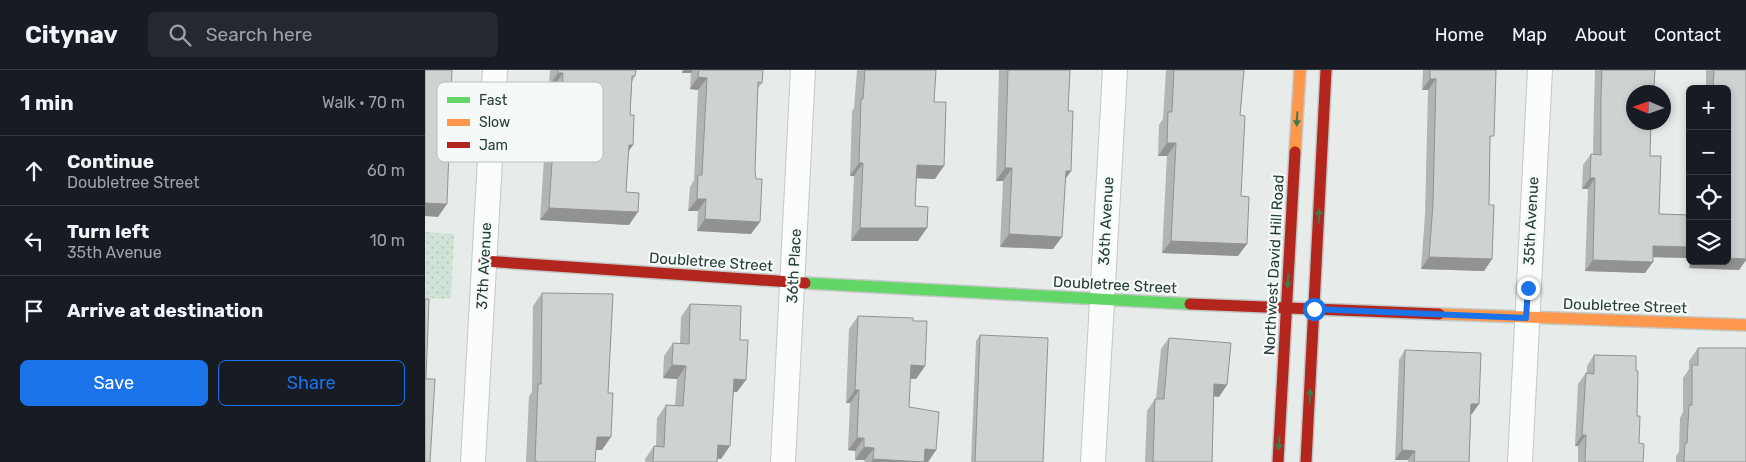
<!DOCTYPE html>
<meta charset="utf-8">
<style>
:root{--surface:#171b24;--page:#242831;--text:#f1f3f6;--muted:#9ea1a6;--line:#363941;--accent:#1a73e8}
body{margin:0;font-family:Rubik,sans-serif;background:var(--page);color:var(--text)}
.controls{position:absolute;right:15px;top:15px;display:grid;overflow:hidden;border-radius:8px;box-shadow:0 2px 8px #0003}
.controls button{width:45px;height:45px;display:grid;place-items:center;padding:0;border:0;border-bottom:1px solid var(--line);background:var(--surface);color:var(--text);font:25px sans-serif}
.compass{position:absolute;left:1201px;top:15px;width:45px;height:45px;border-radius:50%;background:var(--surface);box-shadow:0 2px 8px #0003;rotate:272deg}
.stop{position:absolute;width:15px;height:15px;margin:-11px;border:4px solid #1a73e8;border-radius:50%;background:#fff}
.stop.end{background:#1a73e8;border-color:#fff;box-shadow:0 1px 5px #0008}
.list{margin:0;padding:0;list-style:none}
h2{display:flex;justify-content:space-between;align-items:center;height:65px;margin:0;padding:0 20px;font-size:21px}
h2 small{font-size:16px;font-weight:400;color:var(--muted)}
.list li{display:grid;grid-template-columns:32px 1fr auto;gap:15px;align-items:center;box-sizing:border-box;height:70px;padding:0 20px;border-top:1px solid var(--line)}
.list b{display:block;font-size:19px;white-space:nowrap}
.list p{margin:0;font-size:16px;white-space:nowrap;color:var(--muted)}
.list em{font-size:16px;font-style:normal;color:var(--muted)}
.actions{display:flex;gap:10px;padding:15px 20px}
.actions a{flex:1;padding:11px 0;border:1px solid var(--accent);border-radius:8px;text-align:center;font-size:18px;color:var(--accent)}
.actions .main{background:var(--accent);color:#fff}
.icon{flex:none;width:28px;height:28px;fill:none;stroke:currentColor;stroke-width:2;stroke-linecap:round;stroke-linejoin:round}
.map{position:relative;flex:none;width:1321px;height:392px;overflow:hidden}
header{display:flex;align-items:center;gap:30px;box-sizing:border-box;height:70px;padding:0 25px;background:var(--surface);border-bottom:1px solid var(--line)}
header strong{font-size:24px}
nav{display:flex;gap:28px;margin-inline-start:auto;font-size:18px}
.search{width:350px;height:45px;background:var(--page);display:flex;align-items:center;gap:12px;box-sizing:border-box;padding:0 18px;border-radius:8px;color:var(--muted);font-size:19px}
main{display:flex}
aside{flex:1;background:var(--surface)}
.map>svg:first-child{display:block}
.grass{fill:url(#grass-dots)}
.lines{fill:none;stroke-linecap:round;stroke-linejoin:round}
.street-casing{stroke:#c4c8c6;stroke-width:26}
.fast-casing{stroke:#c3c9c6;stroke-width:14}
.slow-casing{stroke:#c3c9c6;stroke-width:14}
.jam-casing{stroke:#c3c9c6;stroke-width:14}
.street{stroke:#fbfcfc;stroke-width:24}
.fast{stroke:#63d668;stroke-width:11}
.slow{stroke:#ff974d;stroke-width:11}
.jam{stroke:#b3261e;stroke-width:11}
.wall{fill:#b1b5b4}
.shaded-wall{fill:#909392}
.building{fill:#ced2d1;stroke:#909392}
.oneway{fill:#3e7b4c}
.route{stroke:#1a73e8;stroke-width:6}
.labels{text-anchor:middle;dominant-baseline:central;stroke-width:4.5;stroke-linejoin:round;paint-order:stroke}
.street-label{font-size:15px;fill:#253e39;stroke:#f5faf8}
.key{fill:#f5faf8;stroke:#b7c2bf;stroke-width:1}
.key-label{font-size:14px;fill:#253e39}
</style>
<header>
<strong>Citynav</strong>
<div class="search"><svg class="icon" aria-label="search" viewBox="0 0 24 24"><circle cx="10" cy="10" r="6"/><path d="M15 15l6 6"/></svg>Search here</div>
<nav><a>Home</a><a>Map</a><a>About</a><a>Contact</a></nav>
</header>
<main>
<aside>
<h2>1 min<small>Walk · 70 m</small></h2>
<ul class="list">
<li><svg class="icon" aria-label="ahead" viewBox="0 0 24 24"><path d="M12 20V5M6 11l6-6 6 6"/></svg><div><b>Continue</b><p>Doubletree Street</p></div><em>60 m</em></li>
<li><svg class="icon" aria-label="left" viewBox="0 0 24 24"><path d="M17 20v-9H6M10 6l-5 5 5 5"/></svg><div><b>Turn left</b><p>35th Avenue</p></div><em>10 m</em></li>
<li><svg class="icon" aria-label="arrive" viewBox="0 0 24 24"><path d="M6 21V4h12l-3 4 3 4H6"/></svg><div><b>Arrive at destination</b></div></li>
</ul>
<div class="actions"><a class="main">Save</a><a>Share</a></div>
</aside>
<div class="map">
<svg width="1321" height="392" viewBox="0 0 1321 392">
<defs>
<pattern id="grass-dots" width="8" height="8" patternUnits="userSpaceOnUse" patternTransform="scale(1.25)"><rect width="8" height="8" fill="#d1e3d7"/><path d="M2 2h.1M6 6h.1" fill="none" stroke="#b3c4b9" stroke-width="1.8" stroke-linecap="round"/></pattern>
</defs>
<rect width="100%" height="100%" fill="#e7ebe9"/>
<polygon class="grass" points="0,162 29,164 26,229 0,228"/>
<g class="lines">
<g class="street-casing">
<g id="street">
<polyline points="48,392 70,0"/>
<polyline points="358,392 378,0"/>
<polyline points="668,392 690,0"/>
<polyline points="1095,392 1115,0"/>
</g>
</g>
<g class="fast-casing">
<polyline id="fast" points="380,213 765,234"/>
</g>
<g class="slow-casing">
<g id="slow">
<polyline points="870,82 875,0"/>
<polyline points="1014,244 1321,255"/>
</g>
</g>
<g class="jam-casing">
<g id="jam">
<polyline points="59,191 380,213"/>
<polyline points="765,234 1014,244"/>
<polyline points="853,392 870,82"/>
<polyline points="881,392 901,0"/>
</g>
</g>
<use href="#street" class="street"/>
<use href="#fast" class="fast"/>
<use href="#slow" class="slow"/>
<use href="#jam" class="jam"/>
</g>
<g class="wall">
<polygon points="125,0 211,0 210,6 207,12 201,122 204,155 115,150 121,59 128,50 129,16 124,16"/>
<polygon points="257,0 338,0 337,13 333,18 326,164 272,161 273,141 263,141 265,117 269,110 273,20 265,19 266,3 257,3"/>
<polygon points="432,0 511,0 509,32 510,109 491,108 490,136 493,171 426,171 429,106 425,106 427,41 429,38"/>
<polygon points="574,0 645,0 640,109 628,179 575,177 578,111 571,111"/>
<polygon points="741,0 819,0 815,45 813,186 737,183 742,86 733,86 734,55 738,49"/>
<polygon points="998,0 1071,0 1065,71 1064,135 1067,189 1059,201 996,199 1000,145 1003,20 997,20"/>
<polygon points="1170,0 1230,0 1226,21 1225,86 1234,144 1265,145 1265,191 1302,191 1302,19 1281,19 1281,0 1321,0 1321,190 1314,200 1264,198 1264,188 1228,187 1220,203 1160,201 1163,119 1157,119 1158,95 1166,84 1168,84 1169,35"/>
<polygon points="117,223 177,380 171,380 170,392 101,392 104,326 107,322 108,236"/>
<polygon points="265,234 312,322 309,322 296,389 292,389 292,392 220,392 220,389 229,376 231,376 232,348 241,335 250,335 252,309 238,308 239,286 248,273 255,274 256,247"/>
<polygon points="433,246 488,251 500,296 491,309 485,309 484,337 511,380 503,392 439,392 440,390 430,390 430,381 423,380 425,333 421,333 424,259"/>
<polygon points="555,265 618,392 546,392 551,271"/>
<polygon points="744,268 794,327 789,326 787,392 720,392 722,341 730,329 731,329 736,279"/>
<polygon points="1273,278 1321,392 1251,392 1251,386 1254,382 1255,348 1258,342 1258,308 1264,299 1264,291"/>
<polygon points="980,280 1047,344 1046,344 1044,392 983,392 983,390 970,390 974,290"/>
<polygon points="1169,285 1211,301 1212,346 1214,373 1218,392 1153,392 1153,376 1150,376 1153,314 1161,303 1162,303 1162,296"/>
</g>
<g class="shaded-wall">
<polygon points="259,0 268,0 266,3 257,3"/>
<polygon points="133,3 138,3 129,16 124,16"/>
<polygon points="273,7 282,8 273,20 265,19"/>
<polygon points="1005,9 1011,9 1003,20 997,20"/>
<polygon points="742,73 751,73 742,86 733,86"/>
<polygon points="204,75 208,75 199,88"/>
<polygon points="434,93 438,93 429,106 425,106"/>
<polygon points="492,95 519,96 510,109 483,108"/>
<polygon points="580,98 587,98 578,111 571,111"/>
<polygon points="641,101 646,101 637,114"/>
<polygon points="1165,108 1170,108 1163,119 1157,119"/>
<polygon points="272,129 281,129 273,141 263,141"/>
<polygon points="0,133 22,134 13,147 0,146"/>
<polygon points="124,138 213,142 204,155 115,150"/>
<polygon points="280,149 335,152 326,164 272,161"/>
<polygon points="435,158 502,158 493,171 426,171"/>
<polygon points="584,164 637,167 628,179 575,177"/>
<polygon points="746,171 822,174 813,186 737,183"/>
<polygon points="1228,176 1265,177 1265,187 1264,188 1221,187"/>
<polygon points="1004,187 1067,189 1059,201 996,199"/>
<polygon points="1302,188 1321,189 1321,190 1314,200 1264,198 1269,191 1302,191"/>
<polygon points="1168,190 1228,192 1220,203 1160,201"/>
<polygon points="247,295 261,296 252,309 238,308"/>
<polygon points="486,295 500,296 491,309 477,308"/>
<polygon points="309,309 321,310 312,322 300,322"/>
<polygon points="789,314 802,315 794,327 781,325"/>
<polygon points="430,320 434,320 425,333 421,333"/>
<polygon points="1046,334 1054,334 1047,344 1040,344"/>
<polygon points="1157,365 1161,365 1153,376 1150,376"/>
<polygon points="172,367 186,367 177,380 163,380"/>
<polygon points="432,368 439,368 430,381 423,380"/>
<polygon points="293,375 305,376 296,389 284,388"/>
<polygon points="439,377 449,378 440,390 430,390"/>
<polygon points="500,379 511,380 503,392 446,392 448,389"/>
<polygon points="977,380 990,381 983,390 970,390"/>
</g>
<g class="building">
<polygon points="0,0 27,0 22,134 0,133"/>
<polygon points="133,0 211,0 210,6 207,6 205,45 209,45 208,75 204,75 201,122 214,123 213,142 124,138 130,47 136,47 138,3 133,3"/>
<polygon points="274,0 338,0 337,13 333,12 330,100 331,109 337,109 335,152 280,149 281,129 272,129 273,105 277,105 282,8 273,7"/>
<polygon points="440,0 511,0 509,32 521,32 519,96 492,95 490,136 503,137 502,158 435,158 438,93 434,93 436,29 438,29"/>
<polygon points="583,0 645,0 643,41 648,41 646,101 641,101 637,167 584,164 587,98 580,98"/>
<polygon points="749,0 819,0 815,45 820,46 816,126 824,127 822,174 746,171 751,73 742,73 743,42 747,42"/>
<polygon points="1005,0 1071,0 1069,66 1065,66 1064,135 1069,135 1067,189 1004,187 1008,134 1011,9 1005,9"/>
<polygon points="1177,0 1230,0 1229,17 1226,17 1226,22 1208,22 1208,52 1226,52 1225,86 1236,86 1234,144 1265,145 1265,177 1228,176 1228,192 1168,190 1170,108 1165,108 1166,84 1176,85 1176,24"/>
<polygon points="1289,0 1321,0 1321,189 1302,188 1302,19 1288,19"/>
<polygon points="117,223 188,224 183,323 188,323 186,367 172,367 170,392 112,392 112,391 110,391 113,314 116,314"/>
<polygon points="0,229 4,229 1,309 10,309 5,392 0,392"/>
<polygon points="265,234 316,236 315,270 323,270 321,310 309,309 305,376 293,375 292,392 228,392 229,376 239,377 241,335 258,336 261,296 247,295 248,273 264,274"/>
<polygon points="433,246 488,248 488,251 502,251 500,296 486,295 484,337 514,342 511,380 500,379 499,392 448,389 449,378 439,377 439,368 432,368 434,320 430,320"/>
<polygon points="555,265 623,268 618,392 550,392"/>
<polygon points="744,268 806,273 802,315 789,314 787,392 728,392 730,329 739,329"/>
<polygon points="1273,278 1321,278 1321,392 1259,392 1260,373 1262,373 1264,335 1267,335 1267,295 1273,295"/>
<polygon points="980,280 1056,283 1054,334 1046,334 1044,392 989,392 990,381 977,380"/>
<polygon points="1169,285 1211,286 1211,301 1213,301 1212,346 1215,346 1214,373 1219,374 1218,392 1160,392 1161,365 1157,365 1161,303 1169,304"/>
</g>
<defs><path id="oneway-solid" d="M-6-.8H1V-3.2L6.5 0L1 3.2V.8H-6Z" transform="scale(1.25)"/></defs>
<g class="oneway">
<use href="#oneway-solid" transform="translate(872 49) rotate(93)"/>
<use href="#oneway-solid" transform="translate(894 146) rotate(-87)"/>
<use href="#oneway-solid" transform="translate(863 211) rotate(93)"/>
<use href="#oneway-solid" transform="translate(885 326) rotate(-87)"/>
<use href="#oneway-solid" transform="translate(854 373) rotate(93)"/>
</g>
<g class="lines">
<polyline class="route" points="889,239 1101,248 1103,218"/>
</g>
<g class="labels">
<g class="street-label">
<text transform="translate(681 151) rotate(-87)">36th Avenue</text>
<text transform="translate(1106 151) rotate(-87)">35th Avenue</text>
<text transform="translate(286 192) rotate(4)">Doubletree Street</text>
<text transform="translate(849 195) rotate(-87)">Northwest David Hill Road</text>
<text transform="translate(59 196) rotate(-87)">37th Avenue</text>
<text transform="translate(369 196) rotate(-87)">36th Place</text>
<text transform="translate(690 215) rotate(3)">Doubletree Street</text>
<text transform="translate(1200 236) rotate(2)">Doubletree Street</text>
</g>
</g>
<rect x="12" y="12" width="166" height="80" rx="8" class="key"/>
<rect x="22" y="27" width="23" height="6" fill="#63d668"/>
<rect x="22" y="49" width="23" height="7" fill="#ff974d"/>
<rect x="22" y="72" width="23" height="6" fill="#b3261e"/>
<g class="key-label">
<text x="54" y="35">Fast</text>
<text x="54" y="57">Slow</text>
<text x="54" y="80">Jam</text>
</g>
</svg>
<div class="controls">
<button>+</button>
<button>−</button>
<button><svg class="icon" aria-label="locate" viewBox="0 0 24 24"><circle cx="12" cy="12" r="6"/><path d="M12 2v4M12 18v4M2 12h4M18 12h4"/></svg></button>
<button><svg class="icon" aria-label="layers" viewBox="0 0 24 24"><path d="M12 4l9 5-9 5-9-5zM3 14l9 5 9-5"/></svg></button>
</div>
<svg class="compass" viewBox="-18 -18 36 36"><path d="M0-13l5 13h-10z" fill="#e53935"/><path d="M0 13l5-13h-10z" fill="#9ea1a6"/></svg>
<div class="stop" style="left:889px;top:239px"></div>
<div class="stop end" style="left:1103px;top:218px"></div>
</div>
</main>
